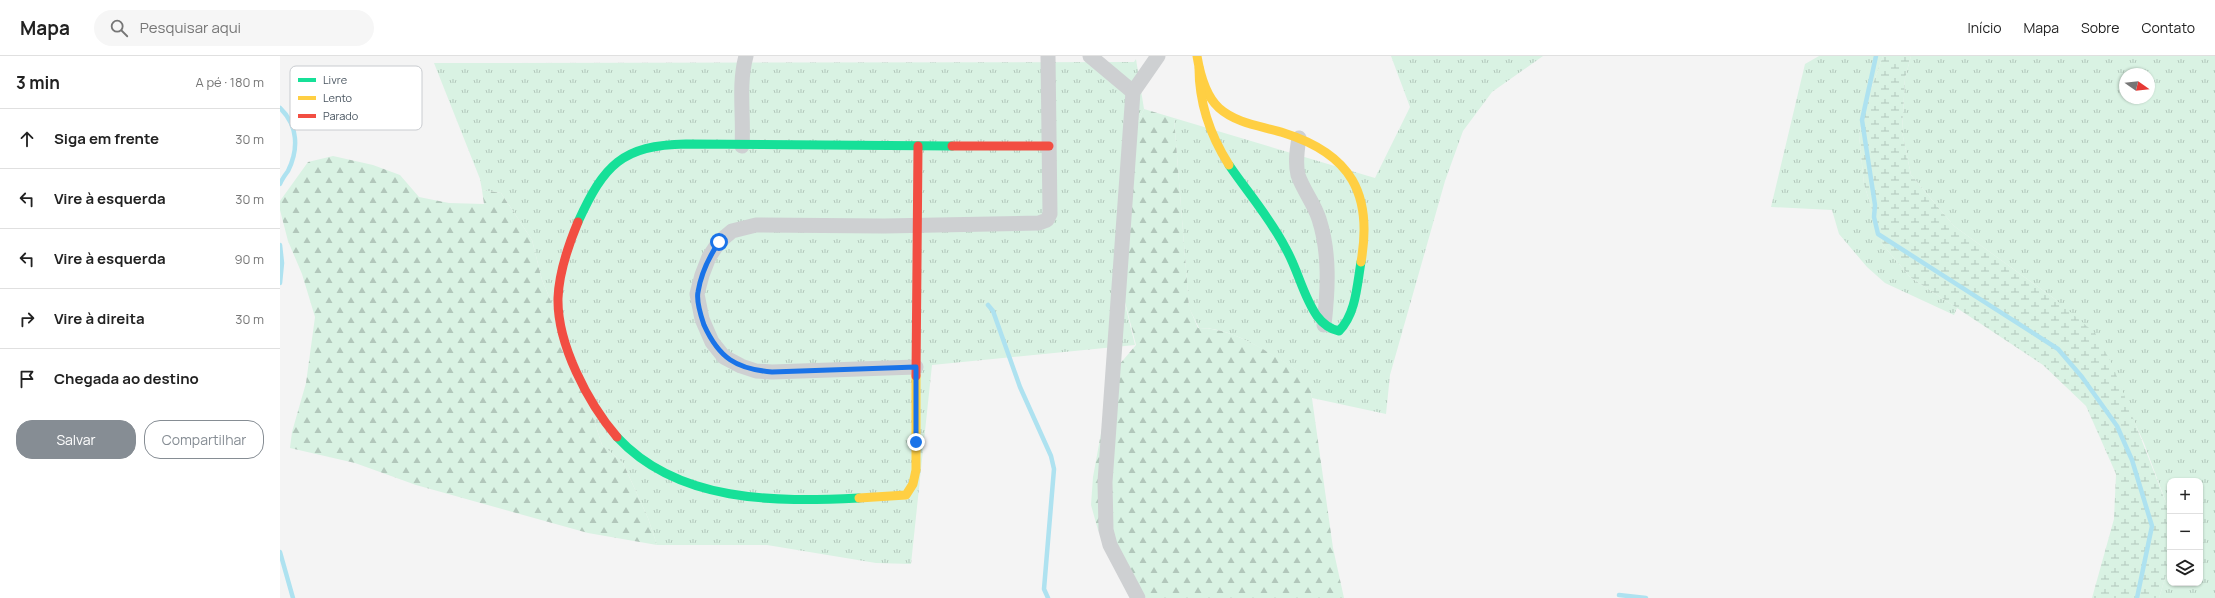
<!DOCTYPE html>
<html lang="pt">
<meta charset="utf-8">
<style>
:root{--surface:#fff;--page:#f6f6f6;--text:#222;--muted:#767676;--line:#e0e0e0;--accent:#868d94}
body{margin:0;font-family:Manrope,sans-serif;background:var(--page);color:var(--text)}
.controls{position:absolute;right:12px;bottom:12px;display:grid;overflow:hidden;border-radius:8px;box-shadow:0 1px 3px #0004}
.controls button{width:36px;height:36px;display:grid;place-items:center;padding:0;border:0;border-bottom:1px solid var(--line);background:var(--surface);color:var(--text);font:20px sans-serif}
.compass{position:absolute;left:1839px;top:12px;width:36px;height:36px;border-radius:50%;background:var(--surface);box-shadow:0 1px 3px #0004;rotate:104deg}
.stop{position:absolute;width:12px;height:12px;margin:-9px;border:3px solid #1a73e8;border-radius:50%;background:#fff}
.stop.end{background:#1a73e8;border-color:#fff;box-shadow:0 1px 4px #0008}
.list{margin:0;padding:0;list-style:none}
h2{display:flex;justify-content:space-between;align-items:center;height:52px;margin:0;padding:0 16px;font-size:17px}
h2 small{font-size:13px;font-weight:400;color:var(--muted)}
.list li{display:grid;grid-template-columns:26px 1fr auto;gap:12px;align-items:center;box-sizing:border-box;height:60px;padding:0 16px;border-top:1px solid var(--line)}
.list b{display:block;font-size:15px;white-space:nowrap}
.list em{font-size:13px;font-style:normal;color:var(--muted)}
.actions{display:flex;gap:8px;padding:12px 16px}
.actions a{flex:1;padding:9px 0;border:1px solid var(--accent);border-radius:16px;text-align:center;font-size:14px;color:var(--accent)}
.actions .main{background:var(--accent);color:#fff}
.icon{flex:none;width:22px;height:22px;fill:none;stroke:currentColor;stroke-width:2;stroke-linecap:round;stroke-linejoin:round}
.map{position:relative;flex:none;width:1935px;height:542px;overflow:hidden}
header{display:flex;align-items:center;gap:24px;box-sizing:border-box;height:56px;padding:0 20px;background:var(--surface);border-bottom:1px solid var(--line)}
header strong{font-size:19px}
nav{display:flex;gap:22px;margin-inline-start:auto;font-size:14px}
.search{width:280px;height:36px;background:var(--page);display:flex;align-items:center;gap:10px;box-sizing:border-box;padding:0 14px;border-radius:22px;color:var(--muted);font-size:15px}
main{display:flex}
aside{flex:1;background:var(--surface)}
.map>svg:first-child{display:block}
.grass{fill:url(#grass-tufts);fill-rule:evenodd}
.forest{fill:url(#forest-firs)}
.wetland{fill:url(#wetland-marsh)}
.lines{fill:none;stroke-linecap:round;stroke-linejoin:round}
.stream{stroke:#aee2f0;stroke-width:4.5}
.street{stroke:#ced0d2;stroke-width:15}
.fast{stroke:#16e098;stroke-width:9}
.slow{stroke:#ffcf43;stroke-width:9}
.jam{stroke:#f24e42;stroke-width:9}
.route{stroke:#1a73e8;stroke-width:5}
.key{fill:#fff;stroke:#c9ccd0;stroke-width:1}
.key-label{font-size:11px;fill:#4a5661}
</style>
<header>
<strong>Mapa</strong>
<div class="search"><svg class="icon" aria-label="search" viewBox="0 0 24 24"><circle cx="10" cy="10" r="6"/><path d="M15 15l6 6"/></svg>Pesquisar aqui</div>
<nav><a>Início</a><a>Mapa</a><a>Sobre</a><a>Contato</a></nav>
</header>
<main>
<aside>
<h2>3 min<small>A pé · 180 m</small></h2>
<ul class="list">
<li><svg class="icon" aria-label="ahead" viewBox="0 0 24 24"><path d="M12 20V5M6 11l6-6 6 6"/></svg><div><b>Siga em frente</b></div><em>30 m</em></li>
<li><svg class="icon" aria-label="left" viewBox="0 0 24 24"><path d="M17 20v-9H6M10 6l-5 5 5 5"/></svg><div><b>Vire à esquerda</b></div><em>30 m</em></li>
<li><svg class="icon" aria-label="left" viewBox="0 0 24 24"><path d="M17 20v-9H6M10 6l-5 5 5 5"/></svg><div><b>Vire à esquerda</b></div><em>90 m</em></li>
<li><svg class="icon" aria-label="right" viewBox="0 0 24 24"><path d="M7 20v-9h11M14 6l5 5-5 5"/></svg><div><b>Vire à direita</b></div><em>30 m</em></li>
<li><svg class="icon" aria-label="arrive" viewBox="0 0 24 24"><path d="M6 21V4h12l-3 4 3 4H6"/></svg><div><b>Chegada ao destino</b></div></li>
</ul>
<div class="actions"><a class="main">Salvar</a><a>Compartilhar</a></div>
</aside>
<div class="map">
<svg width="1935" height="542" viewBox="0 0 1935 542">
<defs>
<pattern id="grass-tufts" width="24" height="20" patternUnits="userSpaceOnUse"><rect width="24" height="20" fill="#d9f2e3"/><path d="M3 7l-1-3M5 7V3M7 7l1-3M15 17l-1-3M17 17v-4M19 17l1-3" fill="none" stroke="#b2c7bb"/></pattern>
<pattern id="forest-firs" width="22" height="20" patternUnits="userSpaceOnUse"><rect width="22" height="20" fill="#d9f2e3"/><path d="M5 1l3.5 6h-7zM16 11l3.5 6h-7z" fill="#b2c7bb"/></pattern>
<pattern id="wetland-marsh" width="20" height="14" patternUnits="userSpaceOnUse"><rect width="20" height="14" fill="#d9f2e3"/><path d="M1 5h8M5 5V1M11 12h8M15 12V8" fill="none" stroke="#b2c7bb"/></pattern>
</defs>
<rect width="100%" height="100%" fill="#f4f4f4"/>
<g class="grass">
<path d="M1111,0H1263L1212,36L1183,75L1165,125L1110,319L1106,358L1032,342L1028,321C997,303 956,271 919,272L909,252L894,62L1095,122L1130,51Z"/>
<polygon points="1539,0 1603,0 1587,44 1579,79 1584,128 1603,189 1630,221 1677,252 1674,259 1605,227 1587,211 1559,178 1552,154 1491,151 1525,8"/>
<path d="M1631,0H1935V542H1879L1890,506V527H1920V425H1890V494L1888,452L1864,387L1847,350L1776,244L1674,170L1631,119L1622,76L1625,22ZM1845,18H1869V42H1845Z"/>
<polygon points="856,3 864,53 851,81 835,207 855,289 652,309 631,508 596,507 487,489 377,489 368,462 343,407 322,389 289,288 262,224 252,184 221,137 202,134 200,123 154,7 854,6"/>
</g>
<g class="forest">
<path d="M864,53L894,62L909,251L918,272C959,272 995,302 1029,321L1053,492L1064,542H866L846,510L818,474L811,449L813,421L832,317L856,289L835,207L851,81Z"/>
<polygon points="53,100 93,109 120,119 139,141 169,147 204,148 202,134 221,137 252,184 262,224 289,288 322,389 343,407 368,462 377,489 308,477 136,429 75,407 10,392 12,376 26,327 35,261 22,218 8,185 0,154 0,145 28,106"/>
</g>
<polygon class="wetland" points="1603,0 1631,0 1625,22 1622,76 1631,119 1674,170 1776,244 1815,277 1832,308 1888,452 1890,506 1879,542 1812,542 1834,463 1836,418 1806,350 1763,309 1630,221 1603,189 1584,128 1579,79 1587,44"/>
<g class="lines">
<g class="stream">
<polyline points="1596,0 1582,64 1595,149 1594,161 1598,178 1778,293 1802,321 1837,370 1852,404 1872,470 1857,542"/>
<path d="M0,52C18,69 19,93 8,115C5,119 2,123 0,128"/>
<polyline points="0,189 2,207 0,227"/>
<polyline points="708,249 713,255 740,331 771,400 774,413 764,533 768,542"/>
<polyline points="0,496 13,542"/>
<polyline points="1339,539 1366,542"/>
</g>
<g class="street">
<polyline points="810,0 853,36"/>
<path d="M1019,82C1017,94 1015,107 1018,119C1023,134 1034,147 1039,163C1050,197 1048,234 1044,269"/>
<path d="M462,90C464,60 458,29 466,0"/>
<polyline points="636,311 492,316 476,315 461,310 444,301 432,286 422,263 417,238 422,219 429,201 439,186 452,175 476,169 604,170 759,167 767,164 770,158 768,0"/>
<polyline points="858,542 830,489 826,474 825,426 853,36 878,0"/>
</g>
<g class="fast">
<path d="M949,109C968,137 991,163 1006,193C1018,214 1023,240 1037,260C1043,268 1049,273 1059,275C1076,258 1077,229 1081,206"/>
<path d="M298,166C324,109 342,89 406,88L672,90"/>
<path d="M337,381C398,447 495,446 579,442"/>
</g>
<g class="slow">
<path d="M917,0C920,18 925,39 939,52C957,68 982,70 1004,77C1071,98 1093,138 1081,206"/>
<path d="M919,12C919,47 930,79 949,109"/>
<polyline points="579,442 626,439 633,428 636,414 636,320"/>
</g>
<g class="jam">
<polyline points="672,90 769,90"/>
<path d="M298,166C288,190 279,216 278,242C277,288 308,347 337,381"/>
<polyline points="636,320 638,90"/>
</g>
</g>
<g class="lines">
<path class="route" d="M439,186C429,201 421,217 418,236C416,246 421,260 424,269C439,302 456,313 492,316L636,311V386"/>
</g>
<rect x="10" y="10" width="132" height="64" rx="6" class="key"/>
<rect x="18" y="22" width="18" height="4" fill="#16e098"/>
<rect x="18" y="40" width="18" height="4" fill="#ffcf43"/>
<rect x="18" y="58" width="18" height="4" fill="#f24e42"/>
<g class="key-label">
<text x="43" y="28">Livre</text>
<text x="43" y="46">Lento</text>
<text x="43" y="64">Parado</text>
</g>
</svg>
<div class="controls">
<button>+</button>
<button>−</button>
<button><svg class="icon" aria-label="layers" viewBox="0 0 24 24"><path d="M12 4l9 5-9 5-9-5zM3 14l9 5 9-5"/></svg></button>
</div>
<svg class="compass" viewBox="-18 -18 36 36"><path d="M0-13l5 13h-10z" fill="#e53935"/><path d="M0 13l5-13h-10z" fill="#767676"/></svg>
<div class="stop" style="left:439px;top:186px"></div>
<div class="stop end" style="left:636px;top:386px"></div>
</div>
</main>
